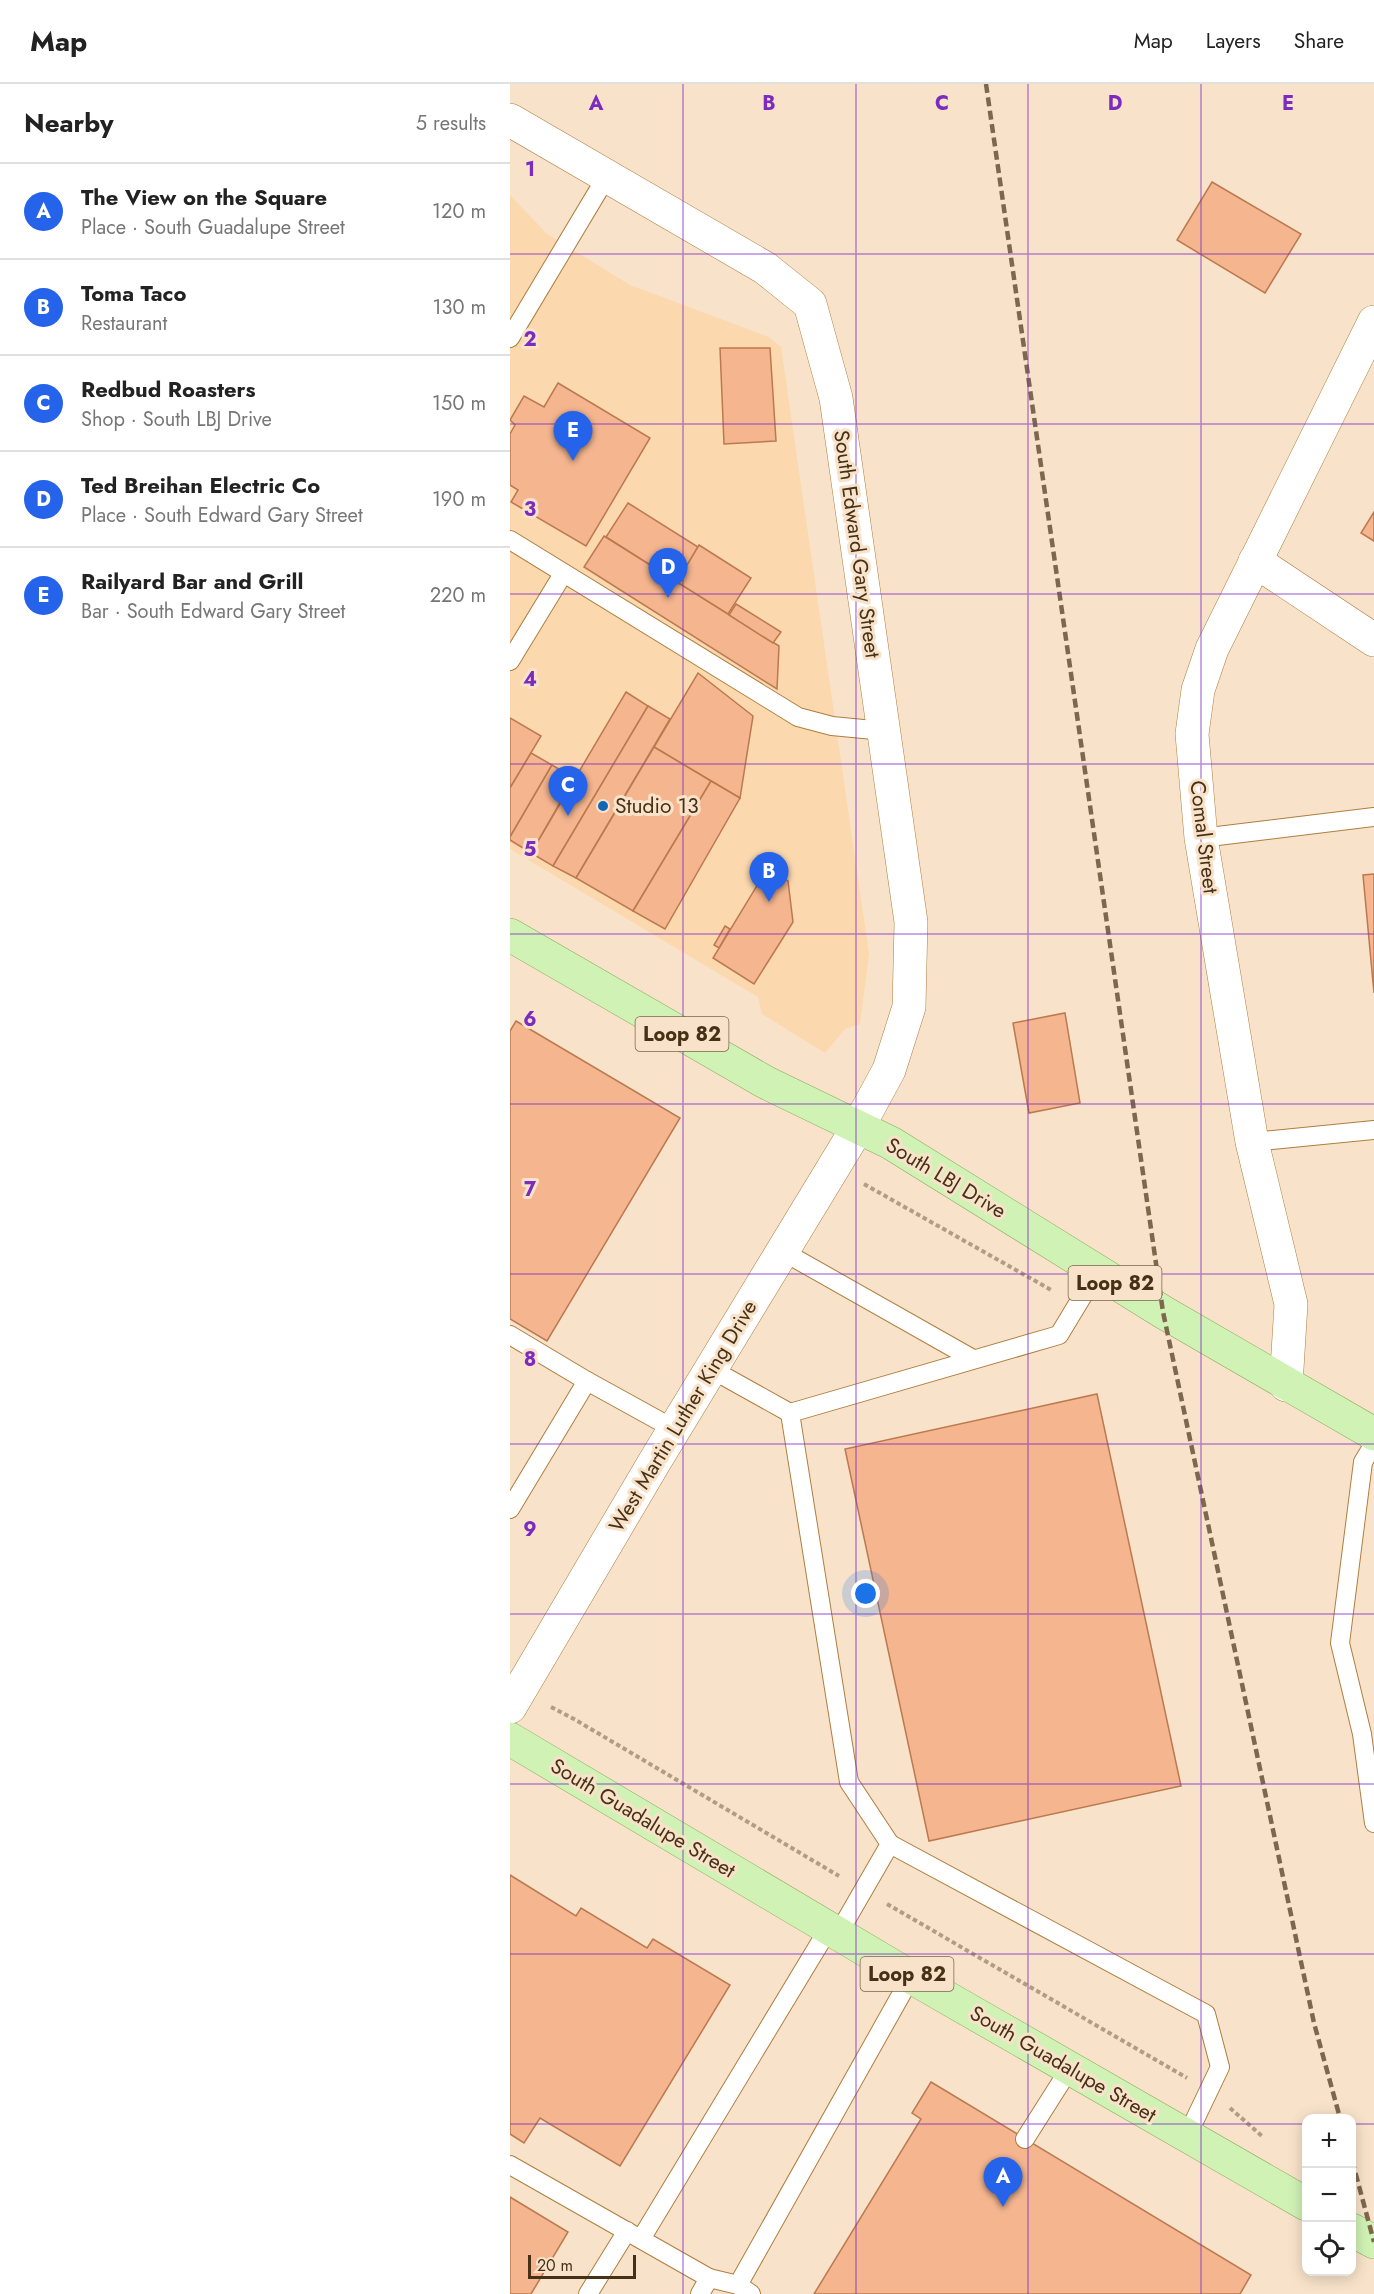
<!DOCTYPE html>
<meta charset="utf-8">
<style>
:root{--surface:#fff;--page:#f6f6f6;--text:#222;--muted:#767676;--line:#e0e0e0;--accent:#2563eb}
body{margin:0;font-family:Jost,sans-serif;background:var(--page);color:var(--text)}
.controls{position:absolute;right:18px;bottom:18px;display:grid;overflow:hidden;border-radius:12px;box-shadow:0 3px 15px #0003}
.controls button{width:54px;height:54px;display:grid;place-items:center;padding:0;border:0;border-bottom:2px solid var(--line);background:var(--surface);color:var(--text);font:30px sans-serif}
.scale{position:absolute;left:18px;bottom:15px;width:108px;box-sizing:border-box;padding-left:6px;border:3px solid #463116;border-top:0;font-size:16px;line-height:21px;white-space:nowrap;color:#463116;-webkit-text-stroke:4px #f8e3ca;paint-order:stroke}
.you{position:absolute;left:356px;top:1510px;width:21px;height:21px;margin:-15px;border:4px solid #fff;border-radius:50%;background:#1a73e8;box-shadow:0 0 0 9px #1a73e833}
.badge{display:grid;place-items:center;width:39px;height:39px;border-radius:50%;background:var(--accent);color:#fff;font-size:20px;font-weight:700}
.pin{position:absolute;translate:-50% -50px;filter:drop-shadow(0 2px 3px #0008)}
.pin::after{content:'';position:absolute;top:32px;width:21px;height:18px;background:inherit;clip-path:polygon(0 0,100% 0,50% 100%)}
.list{margin:0;padding:0;list-style:none}
h2{display:flex;justify-content:space-between;align-items:center;height:78px;margin:0;padding:0 24px;font-size:26px}
h2 small{font-size:20px;font-weight:400;color:var(--muted)}
.list li{display:grid;grid-template-columns:39px 1fr auto;gap:18px;align-items:center;box-sizing:border-box;height:96px;padding:0 24px;border-top:2px solid var(--line)}
.list b{display:block;font-size:22px;white-space:nowrap}
.list p{margin:0;font-size:20px;white-space:nowrap;color:var(--muted)}
.list em{font-size:20px;font-style:normal;color:var(--muted)}
.icon{flex:none;width:33px;height:33px;fill:none;stroke:currentColor;stroke-width:2;stroke-linecap:round;stroke-linejoin:round}
.map{position:relative;flex:none;width:864px;height:2210px;overflow:hidden}
header{display:flex;align-items:center;gap:36px;box-sizing:border-box;height:84px;padding:0 30px;background:var(--surface);border-bottom:2px solid var(--line)}
header strong{font-size:28px}
nav{display:flex;gap:33px;margin-inline-start:auto;font-size:21px}
main{display:flex}
aside{flex:1;background:var(--surface)}
.map>svg:first-child{display:block}
.built{fill:#fbd8ae}
.building{fill:#f4b58f;stroke:#bc794f;stroke-width:1.5}
.lines{fill:none;stroke-linecap:round;stroke-linejoin:round}
.lane-casing{stroke:#ae7e3d;stroke-width:20}
.street-casing{stroke:#ae7e3d;stroke-width:34}
.primary-casing{stroke:#8ca95d;stroke-width:34}
.path{stroke:#b29d83;stroke-width:4;stroke-dasharray:4.5 3;stroke-linecap:butt}
.lane{stroke:#fff;stroke-width:18}
.street{stroke:#fff;stroke-width:33}
.primary{stroke:#d1f2b5;stroke-width:33}
.rail{stroke:#7d684d;stroke-width:4.5;stroke-dasharray:9 4.5;stroke-linecap:butt}
.grid{fill:none;stroke:#7b2cbf;stroke-width:1.5;stroke-opacity:0.55}
.poi-dot{fill:#1267b5;stroke:#f8e3ca;stroke-width:2}
.labels{text-anchor:middle;dominant-baseline:central;stroke-width:6;stroke-linejoin:round;paint-order:stroke}
.shield{fill:#f8e3ca;stroke:#7b664c;stroke-width:1.5}
.shield-label{font-size:20px;font-weight:bold;fill:#463116}
.street-label{font-size:21px;fill:#463116;stroke:#f8e3ca}
.poi-label{font-size:21px;fill:#463116;stroke:#f8e3ca;text-anchor:start}
.grid-label{font-size:20px;text-anchor:middle;font-weight:bold;fill:#7b2cbf;stroke:#f8e3ca;stroke-width:6;stroke-linejoin:round;paint-order:stroke}
</style>
<header>
<strong>Map</strong>
<nav><a>Map</a><a>Layers</a><a>Share</a></nav>
</header>
<main>
<aside>
<h2>Nearby<small>5 results</small></h2>
<ul class="list">
<li><span class="badge">A</span><div><b>The View on the Square</b><p>Place · South Guadalupe Street</p></div><em>120 m</em></li>
<li><span class="badge">B</span><div><b>Toma Taco</b><p>Restaurant</p></div><em>130 m</em></li>
<li><span class="badge">C</span><div><b>Redbud Roasters</b><p>Shop · South LBJ Drive</p></div><em>150 m</em></li>
<li><span class="badge">D</span><div><b>Ted Breihan Electric Co</b><p>Place · South Edward Gary Street</p></div><em>190 m</em></li>
<li><span class="badge">E</span><div><b>Railyard Bar and Grill</b><p>Bar · South Edward Gary Street</p></div><em>220 m</em></li>
</ul>
</aside>
<div class="map">
<svg width="864" height="2210" viewBox="0 0 864 2210">
<rect width="100%" height="100%" fill="#f8e3ca"/>
<polygon class="built" points="0,111 37,150 120,201 259,253 271,263 359,870 350,940 335,945 315,969 252,930 248,913 0,765"/>
<g class="building">
<polygon points="702,98 791,150 755,209 667,156"/>
<polygon points="210,264 260,264 266,357 214,360"/>
<polygon points="48,299 140,354 76,462 1,418 8,406 0,401 0,350 5,341 0,336 14,312 34,323"/>
<polygon points="118,419 188,463 167,498 96,453"/>
<polygon points="864,428 864,457 851,449"/>
<polygon points="94,452 269,562 267,605 74,483"/>
<polygon points="189,461 241,494 218,530 167,498"/>
<polygon points="226,520 271,548 263,559 219,531"/>
<polygon points="188,589 243,632 230,714 144,663"/>
<polygon points="116,608 138,622 43,782 21,769"/>
<polygon points="138,622 160,635 66,794 43,782"/>
<polygon points="0,634 31,652 0,704"/>
<polygon points="144,663 201,697 123,827 66,794"/>
<polygon points="21,669 42,681 0,753 0,704"/>
<polygon points="42,681 64,694 21,769 0,756 0,753"/>
<polygon points="201,697 230,714 155,845 123,827"/>
<polygon points="265,772 276,780 277,784 272,793 278,797 283,838 244,900 203,874"/>
<polygon points="864,790 864,909 853,791"/>
<polygon points="215,842 220,845 209,864 204,861"/>
<polygon points="555,929 570,1019 519,1029 503,939"/>
<polygon points="6,937 170,1034 37,1257 0,1235 0,947"/>
<polygon points="587,1310 671,1702 419,1757 335,1365"/>
<polygon points="0,1791 66,1832 71,1824 137,1864 143,1855 220,1901 110,2082 30,2034 14,2059 0,2050"/>
<polygon points="421,1998 741,2191 730,2210 304,2210 411,2035 402,2029"/>
<polygon points="0,2113 58,2148 21,2210 0,2210"/>
</g>
<g class="lines">
<g class="lane-casing">
<g id="lane">
<polyline points="0,254 97,92"/>
<polyline points="0,456 288,633 322,642 374,647"/>
<polyline points="0,577 53,490"/>
<polyline points="691,754 864,733"/>
<polyline points="742,1058 864,1046"/>
<polyline points="272,1167 463,1275"/>
<polyline points="0,1251 77,1297 164,1345"/>
<polyline points="201,1285 280,1329"/>
<polyline points="864,1360 853,1378 830,1559 852,1650 864,1739"/>
<polyline points="0,1425 77,1297"/>
<polyline points="380,1760 696,1930 710,1983 677,2052"/>
<polyline points="328,1850 380,1760 339,1698 280,1329 549,1251 587,1188"/>
<polyline points="515,2055 560,1984"/>
<polyline points="0,2081 199,2194 190,2210"/>
<polyline points="131,2155 319,1844"/>
<polyline points="199,2194 228,2201 241,2210"/>
<polyline points="228,2201 401,1893"/>
<polyline points="78,2210 117,2147"/>
</g>
</g>
<g class="street-casing">
<g id="street">
<polyline points="0,36 255,184 300,220 326,314 401,838 399,923 379,986 348,1043 145,1377 0,1623"/>
<polyline points="745,477 864,556"/>
<polyline points="776,1301 781,1220 742,1058 691,754 682,650 688,606 702,565 864,238"/>
</g>
</g>
<g class="primary-casing">
<g id="primary">
<polyline points="0,851 255,998 381,1059 653,1228 864,1350"/>
<polyline points="0,1655 401,1893 796,2120"/>
<polyline points="842,2146 864,2158"/>
</g>
</g>
<g class="path">
<polyline points="354,1100 543,1207"/>
<polyline points="41,1623 64,1635 329,1792"/>
<polyline points="377,1820 677,1994"/>
<polyline points="720,2024 752,2052"/>
</g>
<use href="#lane" class="lane"/>
<use href="#street" class="street"/>
<use href="#primary" class="primary"/>
<g class="rail">
<polyline points="476,0 653,1228 804,1939 830,2034"/>
<polyline points="842,2076 864,2158"/>
</g>
</g>
<path class="grid" d="M173,0V2210M346,0V2210M518,0V2210M691,0V2210M0,170H864M0,340H864M0,510H864M0,680H864M0,850H864M0,1020H864M0,1190H864M0,1360H864M0,1530H864M0,1700H864M0,1870H864M0,2040H796M842,2040H864"/>
<circle class="poi-dot" cx="93" cy="722" r="6"/>
<g class="labels">
<g class="shield">
<rect x="125.5" y="933" width="93" height="34" rx="4.5"/>
<rect x="558.5" y="1182" width="93" height="34" rx="4.5"/>
<rect x="350.5" y="1873" width="93" height="34" rx="4.5"/>
</g>
<g class="shield-label">
<text x="172" y="950">Loop 82</text>
<text x="605" y="1199">Loop 82</text>
<text x="397" y="1890">Loop 82</text>
</g>
<g class="street-label">
<text transform="translate(347 460) rotate(82)">South Edward Gary Street</text>
<text transform="translate(694 753) rotate(83)">Comal Street</text>
<text transform="translate(436 1094) rotate(31)">South LBJ Drive</text>
<text transform="translate(173 1332) rotate(-59)">West Martin Luther King Drive</text>
<text transform="translate(133 1734) rotate(31)">South Guadalupe Street</text>
<text transform="translate(553 1980) rotate(30)">South Guadalupe Street</text>
</g>
<g class="poi-label">
<text x="105" y="722">Studio 13</text>
</g>
</g>
<g class="grid-label">
<text x="86" y="26">A</text>
<text x="259" y="26">B</text>
<text x="432" y="26">C</text>
<text x="605" y="26">D</text>
<text x="778" y="26">E</text>
<text x="20" y="92">1</text>
<text x="20" y="262">2</text>
<text x="20" y="432">3</text>
<text x="20" y="602">4</text>
<text x="20" y="772">5</text>
<text x="20" y="942">6</text>
<text x="20" y="1112">7</text>
<text x="20" y="1282">8</text>
<text x="20" y="1452">9</text>
</g>
</svg>
<div class="controls">
<button>+</button>
<button>−</button>
<button><svg class="icon" aria-label="locate" viewBox="0 0 24 24"><circle cx="12" cy="12" r="6"/><path d="M12 2v4M12 18v4M2 12h4M18 12h4"/></svg></button>
</div>
<div class="scale">20 m</div>
<div class="you"></div>
<div class="pin badge" style="left:493px;top:2123px">A</div>
<div class="pin badge" style="left:259px;top:818px">B</div>
<div class="pin badge" style="left:58px;top:732px">C</div>
<div class="pin badge" style="left:158px;top:514px">D</div>
<div class="pin badge" style="left:63px;top:377px">E</div>
</div>
</main>
